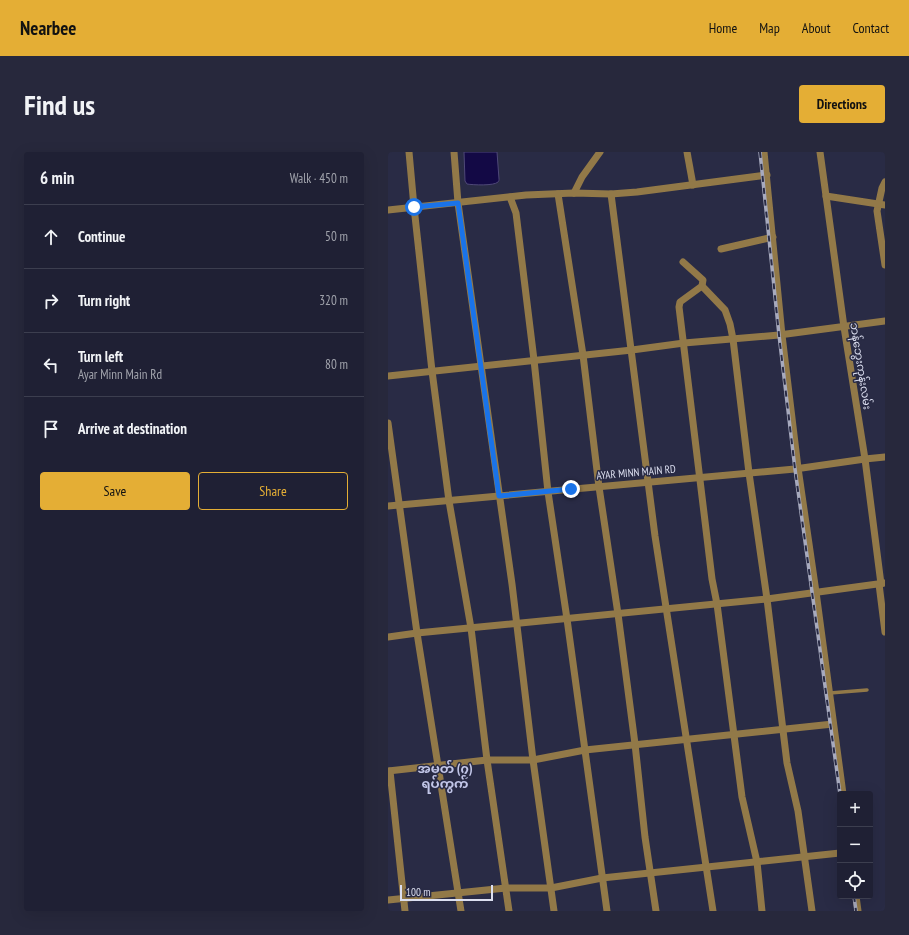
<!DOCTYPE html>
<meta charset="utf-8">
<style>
:root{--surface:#1f2034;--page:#27283c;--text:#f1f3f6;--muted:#a1a3ac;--line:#3c3e4f;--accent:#e4ae35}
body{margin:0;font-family:"PT Sans Narrow","Noto Sans Myanmar",sans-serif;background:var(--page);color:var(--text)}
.controls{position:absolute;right:12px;bottom:12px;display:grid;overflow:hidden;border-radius:4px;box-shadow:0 4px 16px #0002}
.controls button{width:36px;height:36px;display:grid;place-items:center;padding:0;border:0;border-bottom:1px solid var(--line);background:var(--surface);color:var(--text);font:20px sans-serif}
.scale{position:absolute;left:12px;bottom:10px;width:93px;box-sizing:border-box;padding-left:4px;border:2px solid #dcdff0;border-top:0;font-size:11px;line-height:14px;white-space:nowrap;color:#dcdff0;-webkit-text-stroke:3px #292b45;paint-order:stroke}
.stop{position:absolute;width:12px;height:12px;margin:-9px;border:3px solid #1a73e8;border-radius:50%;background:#fff}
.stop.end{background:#1a73e8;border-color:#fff;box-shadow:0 1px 4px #0008}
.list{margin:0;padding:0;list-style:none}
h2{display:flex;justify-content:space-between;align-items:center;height:52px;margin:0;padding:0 16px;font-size:17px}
h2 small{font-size:13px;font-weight:400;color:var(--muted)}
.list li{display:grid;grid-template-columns:26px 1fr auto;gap:12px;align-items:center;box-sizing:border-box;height:64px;padding:0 16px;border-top:1px solid var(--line)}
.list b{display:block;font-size:15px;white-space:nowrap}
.list p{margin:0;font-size:13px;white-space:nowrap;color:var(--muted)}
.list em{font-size:13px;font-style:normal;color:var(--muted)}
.actions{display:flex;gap:8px;padding:12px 16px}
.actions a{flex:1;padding:9px 0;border:1px solid var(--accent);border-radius:4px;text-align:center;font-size:14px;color:var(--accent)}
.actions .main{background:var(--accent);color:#111}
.icon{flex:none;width:22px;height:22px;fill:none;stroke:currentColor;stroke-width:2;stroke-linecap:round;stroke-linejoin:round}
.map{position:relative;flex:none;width:497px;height:759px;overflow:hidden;border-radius:4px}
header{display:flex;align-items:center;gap:24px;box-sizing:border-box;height:56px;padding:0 20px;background:var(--accent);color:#111}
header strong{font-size:19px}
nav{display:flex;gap:22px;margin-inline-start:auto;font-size:14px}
.intro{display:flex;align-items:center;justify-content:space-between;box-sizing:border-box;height:96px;padding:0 24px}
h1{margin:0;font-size:28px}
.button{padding:10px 18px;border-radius:4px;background:var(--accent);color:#111;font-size:14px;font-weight:700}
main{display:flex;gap:24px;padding:0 24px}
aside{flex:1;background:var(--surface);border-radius:4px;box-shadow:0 4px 16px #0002}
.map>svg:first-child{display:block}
.water{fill:#130945;stroke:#4f4978}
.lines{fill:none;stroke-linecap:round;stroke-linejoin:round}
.service{stroke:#927948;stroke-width:3.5}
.minor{stroke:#927948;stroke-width:7}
.rail-casing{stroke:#a7aabe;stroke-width:3.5}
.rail{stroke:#292b45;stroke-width:2;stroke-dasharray:6;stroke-linecap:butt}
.route{stroke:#1a73e8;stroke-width:5}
.labels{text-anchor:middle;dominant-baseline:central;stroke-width:3;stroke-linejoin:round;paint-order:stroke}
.street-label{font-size:11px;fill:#dcdff0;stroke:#292b45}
.quarter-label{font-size:13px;font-weight:bold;fill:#c2c6e8;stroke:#292b45}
</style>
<header>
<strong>Nearbee</strong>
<nav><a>Home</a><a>Map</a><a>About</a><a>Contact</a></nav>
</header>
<div class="intro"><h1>Find us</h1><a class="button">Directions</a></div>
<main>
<aside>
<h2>6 min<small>Walk · 450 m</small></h2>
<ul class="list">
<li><svg class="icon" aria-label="ahead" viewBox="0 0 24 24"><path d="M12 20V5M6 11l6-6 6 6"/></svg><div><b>Continue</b></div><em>50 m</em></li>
<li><svg class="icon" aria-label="right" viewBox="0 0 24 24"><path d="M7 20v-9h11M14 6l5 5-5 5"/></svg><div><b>Turn right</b></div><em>320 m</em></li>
<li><svg class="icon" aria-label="left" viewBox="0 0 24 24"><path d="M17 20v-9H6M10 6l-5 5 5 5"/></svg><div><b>Turn left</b><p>Ayar Minn Main Rd</p></div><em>80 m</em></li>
<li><svg class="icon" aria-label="arrive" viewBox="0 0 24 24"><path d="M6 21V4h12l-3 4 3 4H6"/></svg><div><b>Arrive at destination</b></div></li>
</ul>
<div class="actions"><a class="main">Save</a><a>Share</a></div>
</aside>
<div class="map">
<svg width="497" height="759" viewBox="0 0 497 759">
<rect width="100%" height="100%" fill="#292b45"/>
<path class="water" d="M76,0H109L111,27C111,28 111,29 110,30C106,34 85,33 79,32L77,29Z"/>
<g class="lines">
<polyline class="service" points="442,541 479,538"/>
<g class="minor">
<polyline points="21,0 26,55 44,219 61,349 83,476 99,608 121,759"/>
<polyline points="66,0 70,51 124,432 145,608 166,759"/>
<polyline points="299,0 305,33"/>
<polyline points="376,0 394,183 410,316 428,440 455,642"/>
<polyline points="432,0 456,175 477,307 493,432"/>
<polyline points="497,30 494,36 489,59 497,113"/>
<polyline points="186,41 194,25 212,0"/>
<polyline points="170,42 195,203 211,335 230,462 247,592 257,685 268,759"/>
<polyline points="223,42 267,384 325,759"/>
<polyline points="438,44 497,53"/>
<polyline points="122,45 128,61 146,208 160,340 179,467 219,759"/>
<polyline points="0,58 138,43 186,41 223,42 249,40 379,23"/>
<polyline points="333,97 385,85"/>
<polyline points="295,110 315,128 314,134 292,150 291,155 324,427 329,452 354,645 369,710 374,759"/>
<polyline points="314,134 337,158 342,172 345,187 361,321 379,447 399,611 410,659 424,759"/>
<polyline points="0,224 244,198 296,191 391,183 497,169"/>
<polyline points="0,271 29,481 73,759"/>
<polyline points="0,354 407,317 477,307 497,305"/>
<polyline points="491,432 497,480"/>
<polyline points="0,485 29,481 379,447 497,431"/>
<polyline points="0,619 99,608 145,608 197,598 445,572"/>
<polyline points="2,619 17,759"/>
<polyline points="468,744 470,759"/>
<polyline points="0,748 118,736 163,736 214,726 452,701"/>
</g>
<g class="rail-casing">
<g id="rail">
<polyline points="372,0 391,183 407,317 452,642"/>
<polyline points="466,744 468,759"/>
</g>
</g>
<use href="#rail" class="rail"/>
</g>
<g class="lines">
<polyline class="route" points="26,55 70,51 111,344 183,337"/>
</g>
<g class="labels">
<g class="street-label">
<text transform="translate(473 214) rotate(81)">ဘန်ဘွေးကုန်းလမ်း</text>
<text transform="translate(248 320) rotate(-5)">AYAR MINN MAIN RD</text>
</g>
<g class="quarter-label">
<text x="57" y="616">အမှတ် (၇)<tspan x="57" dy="15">ရပ်ကွက်</tspan></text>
</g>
</g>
</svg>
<div class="controls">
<button>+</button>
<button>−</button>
<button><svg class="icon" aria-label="locate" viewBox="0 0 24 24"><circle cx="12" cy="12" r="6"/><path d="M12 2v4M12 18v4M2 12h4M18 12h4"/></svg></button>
</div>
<div class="scale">100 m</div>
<div class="stop" style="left:26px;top:55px"></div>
<div class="stop end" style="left:183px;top:337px"></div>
</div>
</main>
